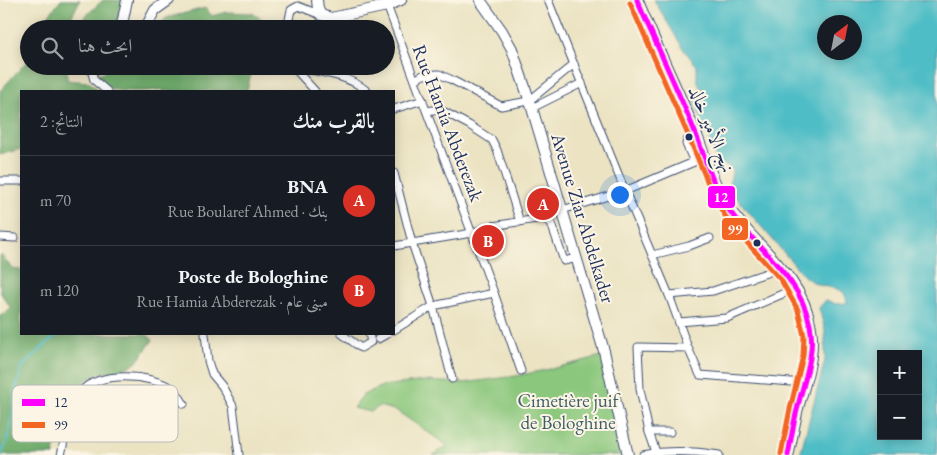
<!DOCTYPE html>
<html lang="ar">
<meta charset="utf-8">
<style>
:root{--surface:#171b24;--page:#242831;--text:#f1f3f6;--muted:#9ea1a6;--line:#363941;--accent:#d93025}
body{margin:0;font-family:"EB Garamond",Amiri,serif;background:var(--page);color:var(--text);direction:rtl}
.controls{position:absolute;right:15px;bottom:15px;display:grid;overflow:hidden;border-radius:0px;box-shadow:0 2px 12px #0003}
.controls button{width:45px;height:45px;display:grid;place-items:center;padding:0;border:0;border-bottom:1px solid var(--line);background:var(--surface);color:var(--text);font:25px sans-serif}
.compass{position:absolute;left:817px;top:15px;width:45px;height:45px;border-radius:50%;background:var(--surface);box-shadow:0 2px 12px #0003;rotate:32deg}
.you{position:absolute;left:619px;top:194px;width:18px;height:18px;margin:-12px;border:4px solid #fff;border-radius:50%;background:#1a73e8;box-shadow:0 0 0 8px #1a73e833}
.badge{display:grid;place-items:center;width:32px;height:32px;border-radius:50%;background:var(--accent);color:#fff;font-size:16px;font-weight:700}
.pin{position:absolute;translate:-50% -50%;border:2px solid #fff;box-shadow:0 1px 5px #0006}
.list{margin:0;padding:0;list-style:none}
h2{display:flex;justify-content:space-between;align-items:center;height:65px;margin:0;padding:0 20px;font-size:21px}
h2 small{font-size:16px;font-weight:400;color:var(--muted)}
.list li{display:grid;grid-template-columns:32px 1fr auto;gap:15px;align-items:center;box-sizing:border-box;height:90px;padding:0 20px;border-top:1px solid var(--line)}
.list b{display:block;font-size:19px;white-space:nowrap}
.list p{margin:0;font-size:16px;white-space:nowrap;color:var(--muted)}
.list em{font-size:16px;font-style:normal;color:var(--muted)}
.icon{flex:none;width:28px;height:28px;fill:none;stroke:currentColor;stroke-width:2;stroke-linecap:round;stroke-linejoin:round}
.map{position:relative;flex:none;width:937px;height:455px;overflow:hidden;direction:ltr}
.search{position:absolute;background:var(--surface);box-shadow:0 2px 12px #0003;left:20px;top:20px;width:375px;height:55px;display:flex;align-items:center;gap:12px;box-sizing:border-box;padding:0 18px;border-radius:28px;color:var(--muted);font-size:19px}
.panel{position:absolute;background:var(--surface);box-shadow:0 2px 12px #0003;left:20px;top:90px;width:375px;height:245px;border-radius:0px;direction:rtl}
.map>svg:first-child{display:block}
.green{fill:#8bc77d;stroke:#537b6e}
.forest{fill:#70ac6c;stroke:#466e65}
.water{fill:#4fbdc6;stroke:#357692;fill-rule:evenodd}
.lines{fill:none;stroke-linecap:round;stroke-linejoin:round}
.stream{stroke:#4fbdc6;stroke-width:2.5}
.street-casing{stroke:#3a4a6d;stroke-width:9}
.secondary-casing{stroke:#3a4a6d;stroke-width:12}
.primary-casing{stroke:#3a4a6d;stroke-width:13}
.street{stroke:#fff;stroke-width:7}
.secondary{stroke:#fff;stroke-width:10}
.primary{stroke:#fff;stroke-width:11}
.bus-1-casing{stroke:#fcf5e5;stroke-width:9}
.bus-2-casing{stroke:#fcf5e5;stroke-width:9}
.bus-1{stroke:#f0f;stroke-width:5}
.bus-2{stroke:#f26522;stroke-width:5}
.bus-dot{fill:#1b2f5e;stroke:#fcf5e5;stroke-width:2}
.labels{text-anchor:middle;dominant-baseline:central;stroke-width:4;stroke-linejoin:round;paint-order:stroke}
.street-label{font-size:19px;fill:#1b2f5e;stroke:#fcf5e5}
.park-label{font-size:19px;fill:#3d5d67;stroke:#fcf5e5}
.key{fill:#fcf5e5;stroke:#b8babc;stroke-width:1}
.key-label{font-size:14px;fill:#1b2f5e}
.line-badge{stroke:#fcf5e5;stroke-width:2}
.badge-label{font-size:14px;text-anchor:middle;font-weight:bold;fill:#fff}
</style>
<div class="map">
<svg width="937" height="455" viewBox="0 0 937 455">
<rect width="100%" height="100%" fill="#fcf5e5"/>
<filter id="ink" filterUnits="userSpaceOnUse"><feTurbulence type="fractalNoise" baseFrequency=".02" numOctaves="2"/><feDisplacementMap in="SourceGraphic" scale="10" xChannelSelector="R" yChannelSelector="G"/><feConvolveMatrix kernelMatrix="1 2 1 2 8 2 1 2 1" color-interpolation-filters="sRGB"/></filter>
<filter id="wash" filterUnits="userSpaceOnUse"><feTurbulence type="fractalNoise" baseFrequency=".0096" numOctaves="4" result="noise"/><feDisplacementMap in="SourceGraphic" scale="20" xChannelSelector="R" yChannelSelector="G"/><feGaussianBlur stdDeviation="1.12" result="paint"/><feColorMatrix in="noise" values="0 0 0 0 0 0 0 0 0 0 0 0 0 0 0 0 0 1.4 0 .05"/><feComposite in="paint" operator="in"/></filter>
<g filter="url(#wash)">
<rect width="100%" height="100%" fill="#ebe3c2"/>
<polygon class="green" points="602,356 622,455 433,455 448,446 397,411 379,406 371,412 353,408 363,395 382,386 425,381 463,383 516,376 555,368"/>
<g class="forest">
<polygon points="61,0 80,0 72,16 69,29 51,29 44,21"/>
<polygon points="103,0 124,0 115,29 74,29 77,24"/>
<polygon points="205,8 212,16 226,12 252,13 263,20 264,29 156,29 166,18"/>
<polygon points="29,59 29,66 73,66 67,68 67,80 89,82 99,91 21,91 21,149 0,155 0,91"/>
<path d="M119,66H253L247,91H163L162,89C154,91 146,91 138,91C120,91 106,93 98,74Z"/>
<polygon points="0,254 13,269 21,270 21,334 146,334 153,340 136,363 119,371 101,373 83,382 71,402 57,435 54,455 0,455 0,316 11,308 0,292"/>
</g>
<path class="water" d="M654,0H937V455H800L825,360V330L819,308L826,300L836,304L847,303C845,289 840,290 828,287C820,286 812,282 805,277L734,195L729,187C730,172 740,168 718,163L693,97L703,90L702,87L700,88L697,79V66L684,50ZM824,22H854V52H824ZM881,354H918V436H881Z"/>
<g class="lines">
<g class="stream">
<polyline points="235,91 235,90"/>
<polyline points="1,455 7,441 12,417 16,388 22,367 57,334"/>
</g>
</g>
</g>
<g filter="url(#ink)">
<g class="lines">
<g class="street-casing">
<g id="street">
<polyline points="385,0 494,293 521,371"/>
<polyline points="548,0 625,191 669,295 688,348"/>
<polyline points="287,29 291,10 298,6 321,15"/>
<polyline points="90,66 94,80 107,91"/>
<path d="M293,67C318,72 347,74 367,91"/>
<polyline points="294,68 315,91"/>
<polyline points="415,80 423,75 439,74 450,79 501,106 529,101 574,64"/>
<polyline points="532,108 582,83"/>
<polyline points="394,109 423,100"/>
<polyline points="427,111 439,109 469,125 492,140 497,150 520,222"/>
<polyline points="394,173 412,243 433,306 452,379"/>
<polyline points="0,181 21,181"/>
<polyline points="562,210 625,191 694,162 686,144 692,126"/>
<polyline points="0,237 15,238"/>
<polyline points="394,246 472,233 493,226 543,218 551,223 564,261 577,258"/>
<polyline points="652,255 689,246 710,238"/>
<polyline points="669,295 713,291 781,268"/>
<polyline points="679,322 727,318 796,288"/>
<polyline points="394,330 433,306 494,293"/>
<polyline points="205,334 208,361 212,374 222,386 233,406 239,455"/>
<polyline points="342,334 361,348 371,342 369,334"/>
<polyline points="378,339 387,334"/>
<polyline points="649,432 670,432"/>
<path d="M61,455C66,435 67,410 80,393C96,370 152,374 173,389C177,392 181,399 184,404"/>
<path d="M643,455C668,450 694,451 719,455"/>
<polyline points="657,455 649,432 640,389 638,347 688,348 700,375 804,383"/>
</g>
</g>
<g class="secondary-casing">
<g id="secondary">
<polyline points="317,0 318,9 321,15 331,18 387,6 401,0"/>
<polyline points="480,0 502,31 512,49 532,108 604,351 628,455"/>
<polyline points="121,29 127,0"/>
<polyline points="145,29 155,10 169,0"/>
<path d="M91,66C96,70 100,69 105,66"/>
</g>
</g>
<g class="primary-casing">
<path id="primary" d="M637,0C655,44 676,88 695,132C705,156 712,183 726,205C753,246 801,274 810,325C816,354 804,383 797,410C794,425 791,440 788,455"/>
</g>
<use href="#street" class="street"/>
<use href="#secondary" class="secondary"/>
<use href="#primary" class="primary"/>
<g class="bus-1-casing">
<path id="bus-1" d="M637,0C656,44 677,88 695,132C704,154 710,178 722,199C748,244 799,271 810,325C816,354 803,382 797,410C793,425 791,440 788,455"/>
</g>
<g class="bus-2-casing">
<polyline id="bus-2" points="630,3 688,135 715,200 731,225 781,280 798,310 804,336 803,356 790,409 781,454"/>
</g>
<use href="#bus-1" class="bus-1"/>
<use href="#bus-2" class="bus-2"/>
</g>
</g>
<g class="bus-dot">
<circle cx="689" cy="137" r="4.5"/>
<circle cx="757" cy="243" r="4.5"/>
</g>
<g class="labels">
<g class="street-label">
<text transform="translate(448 123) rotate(69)">Rue Hamia Abderezak</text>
<text transform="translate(712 129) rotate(68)">نهج الأمير خالد</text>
<text transform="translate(583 218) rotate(73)">Avenue Ziar Abdelkader</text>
</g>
<g class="park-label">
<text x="568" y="400">Cimetière juif<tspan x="568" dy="22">de Bologhine</tspan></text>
</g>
</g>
<rect x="12" y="385" width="166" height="57" rx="8" class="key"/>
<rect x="22" y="399" width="23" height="7" fill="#f0f"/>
<rect x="22" y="422" width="23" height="6" fill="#f26522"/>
<g class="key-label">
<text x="54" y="407">12</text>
<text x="54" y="430">99</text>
</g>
<g class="line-badge">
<rect x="707" y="185" width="29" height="24" rx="5" fill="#f0f"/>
<rect x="721" y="217" width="28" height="24" rx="5" fill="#f26522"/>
</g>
<g class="badge-label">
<text x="721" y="202">12</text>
<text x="735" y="234">99</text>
</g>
</svg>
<div class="controls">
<button>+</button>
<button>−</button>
</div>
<svg class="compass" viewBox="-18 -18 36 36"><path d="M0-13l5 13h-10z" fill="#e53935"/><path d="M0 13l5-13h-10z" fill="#9ea1a6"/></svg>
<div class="you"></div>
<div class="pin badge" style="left:543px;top:204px">A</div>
<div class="pin badge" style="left:488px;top:241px">B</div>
<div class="search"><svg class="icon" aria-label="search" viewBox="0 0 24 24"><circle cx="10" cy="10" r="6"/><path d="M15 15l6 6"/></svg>ابحث هنا</div>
<section class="panel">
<h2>بالقرب منك<small>النتائج: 2</small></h2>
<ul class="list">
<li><span class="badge">A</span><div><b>BNA</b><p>بنك · Rue Boularef Ahmed</p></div><em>70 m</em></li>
<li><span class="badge">B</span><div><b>Poste de Bologhine</b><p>مبنى عام · Rue Hamia Abderezak</p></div><em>120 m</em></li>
</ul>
</section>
</div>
